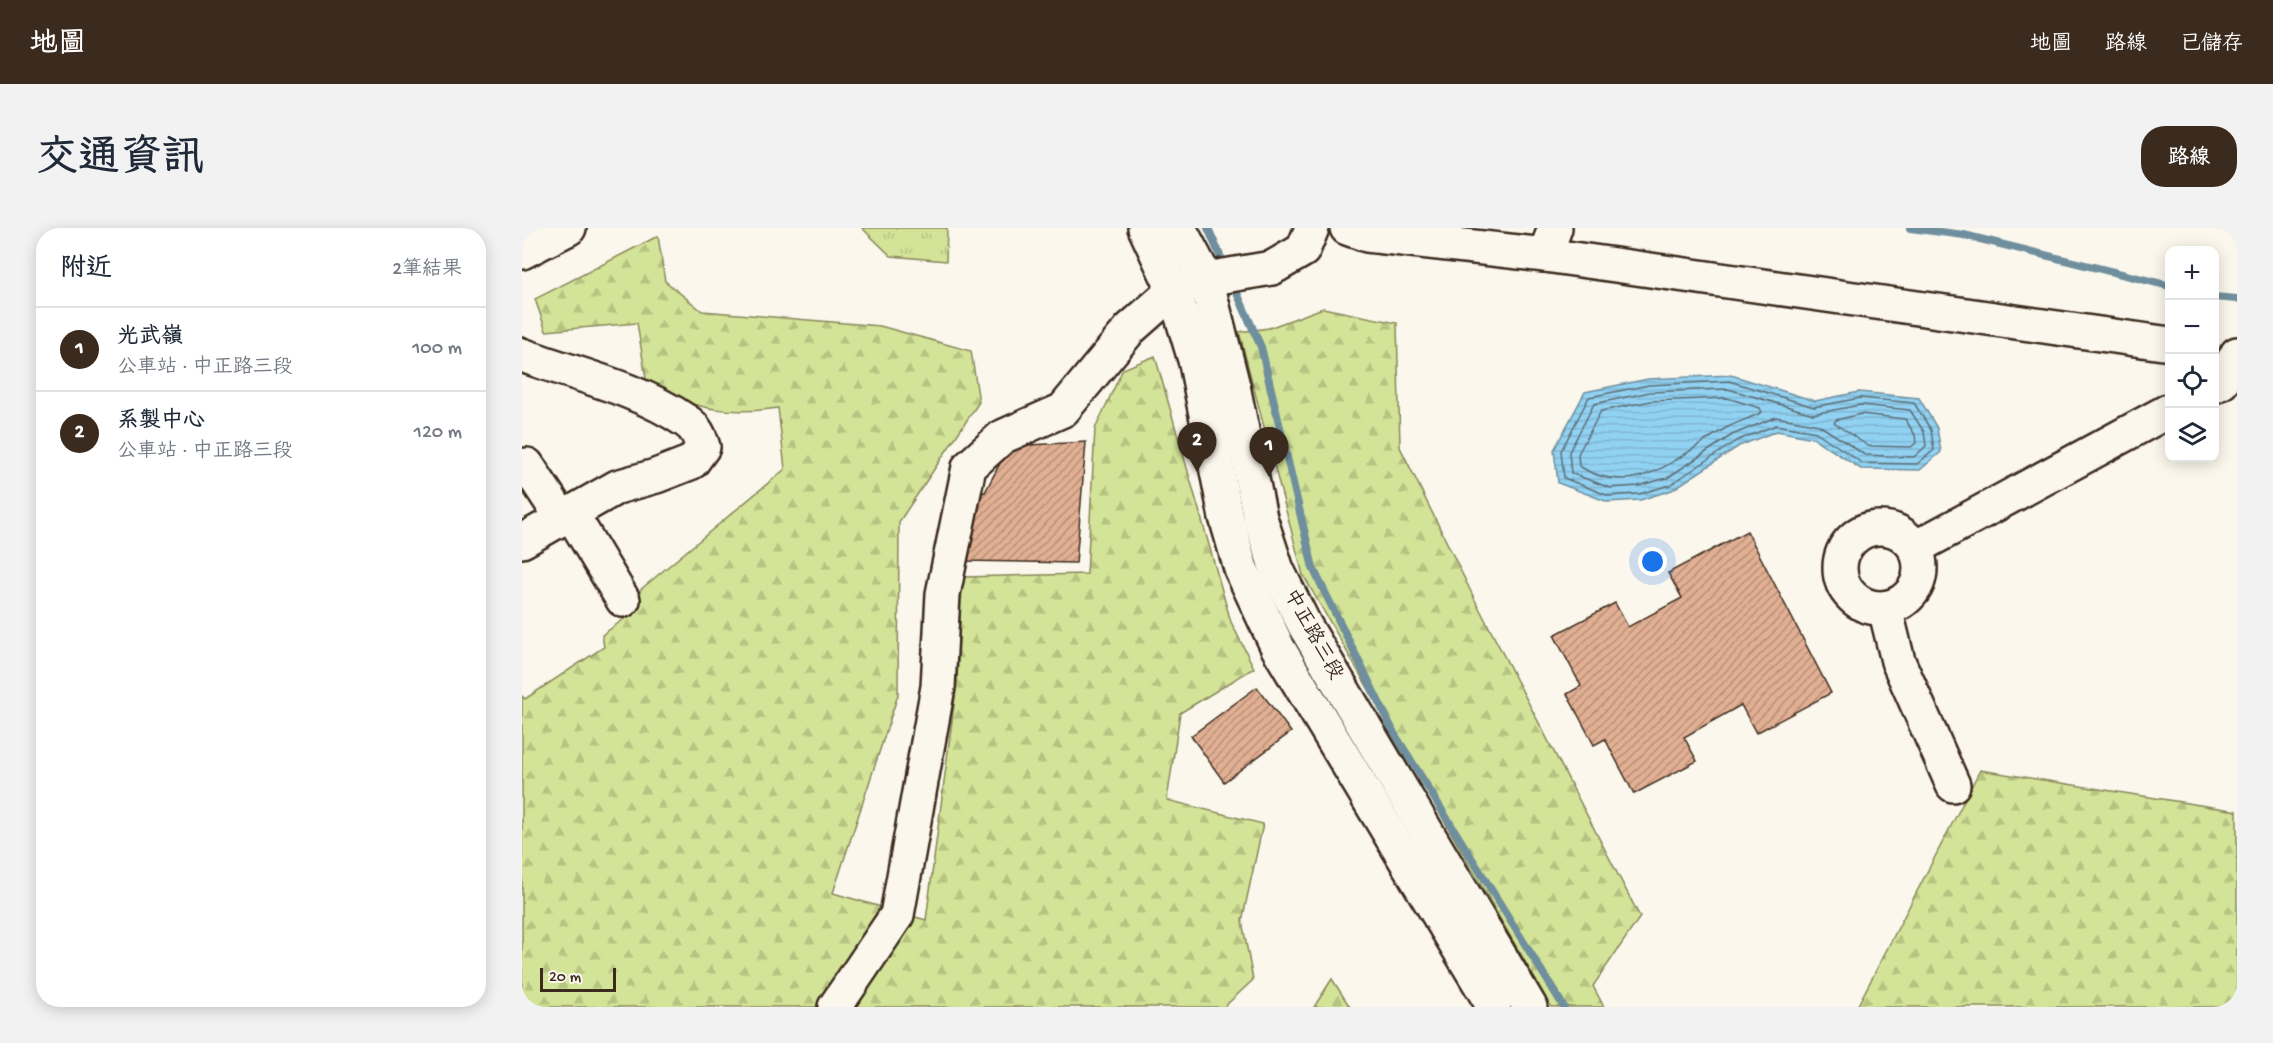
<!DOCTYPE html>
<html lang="zh-TW">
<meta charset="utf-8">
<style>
:root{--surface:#fff;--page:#f2f2f3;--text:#1f2937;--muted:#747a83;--line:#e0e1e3;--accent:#3b2a1e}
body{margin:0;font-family:"Gochi Hand","LXGW WenKai TC",sans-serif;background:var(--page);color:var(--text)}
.controls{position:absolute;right:18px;top:18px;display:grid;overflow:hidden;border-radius:12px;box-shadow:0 3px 15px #0003}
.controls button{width:54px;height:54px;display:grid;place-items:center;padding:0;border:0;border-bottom:2px solid var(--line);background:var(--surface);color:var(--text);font:30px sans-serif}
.scale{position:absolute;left:18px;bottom:15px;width:76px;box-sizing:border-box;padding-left:6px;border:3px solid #3b2a1e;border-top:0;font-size:16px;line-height:21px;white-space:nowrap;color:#3b2a1e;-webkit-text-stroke:4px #fbf7ec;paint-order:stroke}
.you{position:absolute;left:1131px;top:334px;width:21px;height:21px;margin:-15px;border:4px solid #fff;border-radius:50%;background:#1a73e8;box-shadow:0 0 0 9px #1a73e833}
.badge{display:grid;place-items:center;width:39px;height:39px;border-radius:50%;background:var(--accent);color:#fff;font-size:20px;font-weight:700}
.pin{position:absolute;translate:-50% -50px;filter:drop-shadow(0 2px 3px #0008)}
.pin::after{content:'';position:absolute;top:32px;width:21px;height:18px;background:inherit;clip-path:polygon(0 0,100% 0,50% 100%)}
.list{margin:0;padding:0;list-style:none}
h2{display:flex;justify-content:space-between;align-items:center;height:78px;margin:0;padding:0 24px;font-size:26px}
h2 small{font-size:20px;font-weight:400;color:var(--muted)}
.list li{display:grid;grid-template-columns:39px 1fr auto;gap:18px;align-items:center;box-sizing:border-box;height:84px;padding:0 24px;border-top:2px solid var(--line)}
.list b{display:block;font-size:22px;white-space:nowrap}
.list p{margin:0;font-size:20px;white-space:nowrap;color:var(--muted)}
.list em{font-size:20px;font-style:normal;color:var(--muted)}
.icon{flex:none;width:33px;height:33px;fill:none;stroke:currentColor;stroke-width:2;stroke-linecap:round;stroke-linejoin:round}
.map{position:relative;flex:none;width:1715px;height:779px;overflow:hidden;border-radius:24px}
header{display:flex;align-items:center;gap:36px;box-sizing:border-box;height:84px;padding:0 30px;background:var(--accent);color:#fff}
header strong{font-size:28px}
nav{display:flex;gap:33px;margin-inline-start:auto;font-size:21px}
.intro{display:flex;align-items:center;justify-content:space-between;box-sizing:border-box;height:144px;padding:0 36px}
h1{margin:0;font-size:42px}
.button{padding:15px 27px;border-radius:24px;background:var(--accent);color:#fff;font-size:21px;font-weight:700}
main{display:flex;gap:36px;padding:0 36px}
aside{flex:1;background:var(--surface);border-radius:24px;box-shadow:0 3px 15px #0003}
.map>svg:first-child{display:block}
.grass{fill:url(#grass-tufts);stroke:#87865a;stroke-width:1.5}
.forest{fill:url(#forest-firs);stroke:#87865a;stroke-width:1.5}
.water{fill:url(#water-rules);stroke:#6f8f9e;stroke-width:1.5}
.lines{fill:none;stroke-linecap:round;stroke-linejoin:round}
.shore{stroke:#5d6d73;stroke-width:1.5}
.stream{stroke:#6f8f9e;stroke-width:8}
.building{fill:url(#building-hatch);stroke:#3b2a1e;stroke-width:1.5}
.minor-casing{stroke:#3b2a1e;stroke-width:38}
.major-casing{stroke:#3b2a1e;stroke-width:38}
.minor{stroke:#fbf7ec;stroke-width:33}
.major{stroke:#fbf7ec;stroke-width:33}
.labels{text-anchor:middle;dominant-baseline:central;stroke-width:4.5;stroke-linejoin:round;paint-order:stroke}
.street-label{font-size:20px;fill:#3b2a1e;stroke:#fbf7ec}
</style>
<header>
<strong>地圖</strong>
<nav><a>地圖</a><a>路線</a><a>已儲存</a></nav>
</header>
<div class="intro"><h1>交通資訊</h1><a class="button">路線</a></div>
<main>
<aside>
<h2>附近<small>2筆結果</small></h2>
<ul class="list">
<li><span class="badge">1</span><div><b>光武嶺</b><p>公車站 · 中正路三段</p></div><em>100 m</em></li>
<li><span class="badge">2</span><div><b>系製中心</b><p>公車站 · 中正路三段</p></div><em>120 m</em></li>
</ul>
</aside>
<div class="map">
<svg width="1715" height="779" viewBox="0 0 1715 779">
<defs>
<pattern id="grass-tufts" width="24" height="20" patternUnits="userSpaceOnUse" patternTransform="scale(1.5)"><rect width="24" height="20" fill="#d3e397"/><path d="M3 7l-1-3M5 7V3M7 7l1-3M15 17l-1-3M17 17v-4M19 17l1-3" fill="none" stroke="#b6c382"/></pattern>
<pattern id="forest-firs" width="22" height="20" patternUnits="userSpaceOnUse" patternTransform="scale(1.5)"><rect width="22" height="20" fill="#d3e397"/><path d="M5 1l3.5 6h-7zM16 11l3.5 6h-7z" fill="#b6c382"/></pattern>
<pattern id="water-rules" width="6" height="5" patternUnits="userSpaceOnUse" patternTransform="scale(1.5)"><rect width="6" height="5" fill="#91d2f3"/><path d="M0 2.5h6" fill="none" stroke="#7eb4d0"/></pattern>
<pattern id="building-hatch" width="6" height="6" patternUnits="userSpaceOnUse" patternTransform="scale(1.5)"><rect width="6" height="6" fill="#e1af93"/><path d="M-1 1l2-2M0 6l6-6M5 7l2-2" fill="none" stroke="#b88f77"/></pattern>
</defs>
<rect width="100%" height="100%" fill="#fbf7ec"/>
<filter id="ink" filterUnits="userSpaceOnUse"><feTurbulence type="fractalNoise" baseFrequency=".0167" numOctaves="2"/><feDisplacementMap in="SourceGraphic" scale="12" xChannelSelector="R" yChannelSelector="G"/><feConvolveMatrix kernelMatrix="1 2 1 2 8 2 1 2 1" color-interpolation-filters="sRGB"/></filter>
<g filter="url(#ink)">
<polygon class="grass" points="340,0 425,0 424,33 369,28"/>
<g class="forest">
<path d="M136,8L143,53L180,83L358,98L449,123L457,174L377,294L376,467L311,665L404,692L435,454L440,349L565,346L573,201L601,141L633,128L709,394L732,440L658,485L645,572L741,596L720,693L731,752L702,779H0V468L3,471L82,419L80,407L117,380L118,362L263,241L256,180C201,188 178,179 126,163L115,95L24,103L13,71Z"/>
<polygon points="801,80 875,95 878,219 955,376 1118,689 1071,758 1082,779 1029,779 781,347 717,104 747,100"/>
<polygon points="1458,542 1715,583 1715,779 1335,779"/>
<polygon points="810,751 828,779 792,779"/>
</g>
<polygon class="water" points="1209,147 1293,173 1337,164 1397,170 1415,200 1419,224 1398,242 1339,241 1291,210 1255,203 1217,218 1150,262 1118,272 1086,274 1036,255 1032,222 1063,164 1126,151"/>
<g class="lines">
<g class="shore">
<polygon points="1207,153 1292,179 1338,170 1392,175 1409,202 1412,222 1395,236 1340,235 1294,204 1254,197 1214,213 1148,257 1117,266 1087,268 1042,250 1039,223 1067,169 1127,157"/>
<polygon points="1206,161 1291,186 1338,177 1388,182 1402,204 1404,218 1392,229 1343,227 1297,197 1254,189 1210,207 1145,250 1116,258 1088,260 1049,245 1047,224 1072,176 1128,164"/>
<path d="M1205,170L1238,180L1240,184C1230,190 1217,193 1206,199C1158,225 1115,275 1057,238L1056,226L1079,183L1129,173Z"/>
<polygon points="1339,186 1383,191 1393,207 1394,215 1389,219 1346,218 1312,195 1314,192"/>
</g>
<g class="stream">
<polyline points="686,0 703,39"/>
<polyline points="1388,0 1442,7 1648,58"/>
<polyline points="711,56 739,119 791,340 872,505 1042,779"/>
<polyline points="1692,69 1715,71"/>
</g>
</g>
<g class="building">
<polygon points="564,214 554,335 440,333 450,267 463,264 487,218"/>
<polygon points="1225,303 1309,465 1234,505 1219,477 1162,509 1175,533 1112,566 1083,511 1072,517 1045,466 1059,458 1032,407 1093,375 1106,399 1160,370 1146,345"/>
<polygon points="735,459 769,504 702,554 669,508"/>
</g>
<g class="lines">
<g class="minor-casing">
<g id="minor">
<polyline points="825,0 845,7 1023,27 1648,116"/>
<polyline points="0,24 47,0"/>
<polyline points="1023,27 1033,0"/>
<path d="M0,127C52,146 118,161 164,193C174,199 178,209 181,219L170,234L134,248L95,259L0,313"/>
<polyline points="1692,158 1700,154 1715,126"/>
<polyline points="5,237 40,290"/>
<polyline points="49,285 101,372"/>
<circle cx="1358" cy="340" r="40"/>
<polyline points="1393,320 1648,182"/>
<polyline points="1363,380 1376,433 1431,557"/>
<polyline points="313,779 375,687 416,459 421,366 447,239 480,209 541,182 608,101 652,62 684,51 750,40 781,22 790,0"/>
</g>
</g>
<g class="major-casing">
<g id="major">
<polyline points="623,0 652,62 674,135 704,289 719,341 756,420 972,779"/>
<polyline points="657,0 684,51 711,158 738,290 755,342 783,398 1008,779"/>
</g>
</g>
<use href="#minor" class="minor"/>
<use href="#major" class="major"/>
</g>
</g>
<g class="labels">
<g class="street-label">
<text transform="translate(790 407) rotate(61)">中正路三段</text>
</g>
</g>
</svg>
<div class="controls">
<button>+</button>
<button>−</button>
<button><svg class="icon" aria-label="locate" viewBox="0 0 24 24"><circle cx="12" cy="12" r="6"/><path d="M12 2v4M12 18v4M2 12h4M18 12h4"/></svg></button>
<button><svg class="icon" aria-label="layers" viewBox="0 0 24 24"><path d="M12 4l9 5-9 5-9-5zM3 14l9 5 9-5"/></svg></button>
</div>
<div class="scale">20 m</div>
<div class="you"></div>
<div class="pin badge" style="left:747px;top:249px">1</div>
<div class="pin badge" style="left:675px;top:244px">2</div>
</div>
</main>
